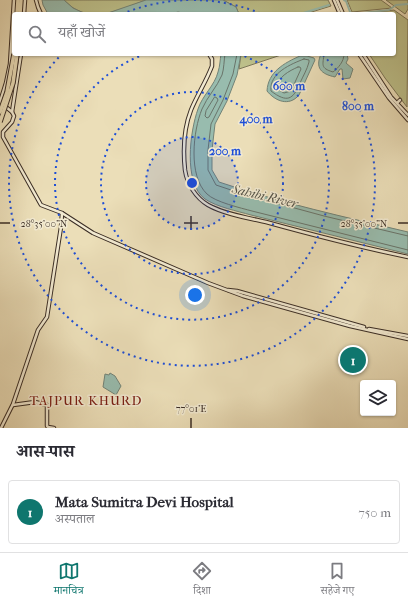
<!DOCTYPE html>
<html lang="hi">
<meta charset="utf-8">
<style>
:root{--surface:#fff;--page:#f2f2f3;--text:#2b2b33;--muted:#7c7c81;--line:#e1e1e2;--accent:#0f766e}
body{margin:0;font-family:"IM FELL French Canon","Noto Serif Devanagari",serif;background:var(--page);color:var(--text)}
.controls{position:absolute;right:12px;bottom:12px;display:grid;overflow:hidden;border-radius:4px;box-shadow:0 1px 3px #0004}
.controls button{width:36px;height:36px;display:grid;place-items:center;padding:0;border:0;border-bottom:1px solid var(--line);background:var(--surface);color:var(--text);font:20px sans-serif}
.you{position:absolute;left:195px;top:295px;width:14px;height:14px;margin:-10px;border:3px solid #fff;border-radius:50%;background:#1a73e8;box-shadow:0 0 0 6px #1a73e833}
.badge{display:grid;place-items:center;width:26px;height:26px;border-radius:50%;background:var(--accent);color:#fff;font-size:13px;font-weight:700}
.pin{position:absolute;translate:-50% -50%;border:2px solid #fff;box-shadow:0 1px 4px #0006}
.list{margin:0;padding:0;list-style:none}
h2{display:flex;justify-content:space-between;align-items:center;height:52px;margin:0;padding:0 16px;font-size:17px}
h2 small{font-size:13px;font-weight:400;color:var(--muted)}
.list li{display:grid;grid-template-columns:26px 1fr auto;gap:12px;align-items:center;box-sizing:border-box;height:64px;margin:0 8px 8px;padding:0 8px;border:1px solid var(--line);border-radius:4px}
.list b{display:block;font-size:15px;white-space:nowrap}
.list p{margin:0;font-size:13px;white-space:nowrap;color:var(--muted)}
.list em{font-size:13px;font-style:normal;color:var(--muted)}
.icon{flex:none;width:22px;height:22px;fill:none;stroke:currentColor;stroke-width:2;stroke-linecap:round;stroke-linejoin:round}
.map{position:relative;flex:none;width:408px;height:428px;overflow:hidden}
.search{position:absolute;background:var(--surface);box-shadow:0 1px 3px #0004;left:12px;right:12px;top:12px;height:44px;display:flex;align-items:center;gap:10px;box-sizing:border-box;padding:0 14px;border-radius:4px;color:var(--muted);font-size:15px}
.sheet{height:124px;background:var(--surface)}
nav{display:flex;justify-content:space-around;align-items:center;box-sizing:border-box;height:56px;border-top:1px solid var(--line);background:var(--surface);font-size:11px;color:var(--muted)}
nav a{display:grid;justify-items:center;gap:2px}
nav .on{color:var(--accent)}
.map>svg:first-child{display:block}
.green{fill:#bdc08a;stroke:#7c7658}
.water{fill:#98bcae;stroke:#728377}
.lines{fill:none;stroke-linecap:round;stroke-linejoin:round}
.shore{stroke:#69746a;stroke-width:1}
.canal{stroke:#98bcae;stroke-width:2}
.secondary-casing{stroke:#3a2d25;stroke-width:4.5}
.highway-casing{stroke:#3a2d25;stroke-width:5.5}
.secondary{stroke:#f2ead1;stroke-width:2.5}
.highway{stroke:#ebdeb8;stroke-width:3.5}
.highway-bridge-casing{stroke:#3a2d25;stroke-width:5.5;stroke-linecap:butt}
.highway-bridge{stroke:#ebdeb8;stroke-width:3.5}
.ticks{fill:none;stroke:#3a2d25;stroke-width:1.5}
.ring{fill:none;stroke:#1d4ed8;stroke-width:2;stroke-dasharray:2 4}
.labels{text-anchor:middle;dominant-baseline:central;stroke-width:3;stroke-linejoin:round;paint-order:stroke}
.water-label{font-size:13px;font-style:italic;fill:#525147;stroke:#f2ead1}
.neighbourhood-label{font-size:13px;letter-spacing:1px;fill:#7a1f14;stroke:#f2ead1}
.ticks-label{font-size:10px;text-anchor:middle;fill:#3a2d25;stroke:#f2ead1;stroke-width:3;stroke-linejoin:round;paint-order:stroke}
.centre{fill:#1d4ed8;stroke:#f2ead1;stroke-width:2}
.ring-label{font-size:12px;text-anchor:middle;font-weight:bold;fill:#1d4ed8;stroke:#f2ead1;stroke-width:3;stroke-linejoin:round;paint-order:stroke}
</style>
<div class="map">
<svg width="408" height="428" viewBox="0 0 408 428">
<rect width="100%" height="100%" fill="#ebdeb8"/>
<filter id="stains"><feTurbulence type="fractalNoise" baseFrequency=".005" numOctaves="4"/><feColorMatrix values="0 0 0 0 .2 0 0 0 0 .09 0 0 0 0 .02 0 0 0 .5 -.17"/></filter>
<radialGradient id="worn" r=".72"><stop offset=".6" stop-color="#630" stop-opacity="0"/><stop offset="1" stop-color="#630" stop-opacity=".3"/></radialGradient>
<g class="green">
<path d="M64,0H146C130,6 102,19 85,13C76,11 70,6 64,0Z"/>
<polygon points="223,0 328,0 331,6 305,14 239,14 236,7"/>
<polygon points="347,0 381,0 392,8 352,12"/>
<polygon points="386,0 408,0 408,9 405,14"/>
<polygon points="394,10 408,20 407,107 385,78 369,54 394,54 394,14 361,14"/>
<polygon points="241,54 284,54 239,69"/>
</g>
<g class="water">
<polygon points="42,0 64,0 73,8 86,14 48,14 43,5"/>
<polygon points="146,0 223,0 236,7 239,14 187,14 178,12 171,14 105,14"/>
<path d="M221,54H241L237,75L227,101L215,124L212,150V170L219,182C281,203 345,217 408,232V254L251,215C237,211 217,207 205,199C183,183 190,131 198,109C202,96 215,85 218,72C220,66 220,60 221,54Z"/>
<path d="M321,54H347L348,59L346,63L353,69L350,78L343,79L342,69H340L335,77C321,74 315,68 321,54Z"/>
<path d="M300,56H307L314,58L315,60L299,95C289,107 275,101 267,91C268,72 284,63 300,56Z"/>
<polygon points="110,373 115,376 121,386 116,395 103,387 105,374 109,375"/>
</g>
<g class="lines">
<g class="shore">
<path d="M225,54C224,60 224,69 222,75C217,87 207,97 202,109C193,131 188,176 207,194C215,202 241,208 252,211L408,250"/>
<polyline points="237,54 233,74 223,100 211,124 208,150 208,170 216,185 243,194 324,216 408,236"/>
<path d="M324,54C323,65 320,68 333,72C338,68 344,62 344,54"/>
<path d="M304,59L309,60V62C307,70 303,76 300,83C293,100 287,103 271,91C269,73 291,64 304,59Z"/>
<path d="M298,67H300L301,69L291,91L284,93L277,89C277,77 289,71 298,67Z"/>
<polygon points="215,97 217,98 218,100 209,117 207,118 205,116 206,111"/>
</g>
<g class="canal">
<polyline points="344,0 346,1 350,12 353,14 389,10 396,5 408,4"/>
<polyline points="237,14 244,14"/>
<polyline points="300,14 329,5"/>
</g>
<g class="secondary-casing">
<g id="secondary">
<polyline points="36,0 38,7 41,14"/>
<polyline points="334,0 340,14"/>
<polyline points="337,0 343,14"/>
<polyline points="24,14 25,0"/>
<path d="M209,54L212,59V66C206,82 197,95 191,110C184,128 183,151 185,170C187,184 196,198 208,205C224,214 248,218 266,222C313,235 360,247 408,257"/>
<polyline points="359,54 389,98 408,120"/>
<polyline points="363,54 391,97 408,115"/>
<polyline points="0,102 12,112 14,116 12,122 3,132 3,137 41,205 62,213 93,233 208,283 243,296 350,326 408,339"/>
<polyline points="0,102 6,83 10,64 14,0"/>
<polyline points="397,103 400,100"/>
<polyline points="12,112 21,54"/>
<polyline points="228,290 237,291 364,327"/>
<polyline points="369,329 408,336"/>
<polyline points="13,405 35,402 47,405 47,426 48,427 54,428"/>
<polyline points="1,428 13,404 38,330 47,317 61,227 62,213"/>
</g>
</g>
<g class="highway-casing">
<g id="highway">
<polyline points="17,14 18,0"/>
<polyline points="20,14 21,0"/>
</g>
</g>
<use href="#secondary" class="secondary"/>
<use href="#highway" class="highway"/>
<g class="highway-bridge-casing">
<g id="highway-bridge">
<polyline points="0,112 7,92 14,54"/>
<polyline points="0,122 13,83 17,54"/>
</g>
</g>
<use href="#highway-bridge" class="highway-bridge"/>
</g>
<path class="ticks" d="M191,216V230M0,223H10M184,223H198M398,223H408M191,418V428"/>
<circle cx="192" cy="183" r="46" fill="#1d4ed8" fill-opacity=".12"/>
<g class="ring">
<circle cx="192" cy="183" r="46"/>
<circle cx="192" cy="183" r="91"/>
<path d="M239 54A137 137 0 1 1 145 54"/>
<path d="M122 14A183 183 0 0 1 190 0M194 0A183 183 0 0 1 262 14M323 55A183 183 0 1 1 61 55"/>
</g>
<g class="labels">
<g class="water-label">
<text transform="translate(265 196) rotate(13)">Sahibi River</text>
</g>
<g class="neighbourhood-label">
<text x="86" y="400">TAJPUR KHURD</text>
</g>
</g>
<g class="ticks-label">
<text x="44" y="227">28°35'00"N</text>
<text x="364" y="227">28°35'00"N</text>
<text x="191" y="412">77°01'E</text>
</g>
<circle cx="192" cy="183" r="6" class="centre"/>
<g class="ring-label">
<text x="289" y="90">600 m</text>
<text x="358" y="110">800 m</text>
<text x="256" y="123">400 m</text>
<text x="225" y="155">200 m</text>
</g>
<rect width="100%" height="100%" filter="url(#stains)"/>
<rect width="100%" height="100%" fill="url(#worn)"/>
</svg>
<div class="controls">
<button><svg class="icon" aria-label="layers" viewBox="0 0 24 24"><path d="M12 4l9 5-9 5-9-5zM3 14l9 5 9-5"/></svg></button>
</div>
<div class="you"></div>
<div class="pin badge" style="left:353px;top:360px">1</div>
<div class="search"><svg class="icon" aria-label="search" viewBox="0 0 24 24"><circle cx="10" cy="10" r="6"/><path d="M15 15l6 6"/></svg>यहाँ खोजें</div>
</div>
<section class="sheet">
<h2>आस-पास<small></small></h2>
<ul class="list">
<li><span class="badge">1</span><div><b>Mata Sumitra Devi Hospital</b><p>अस्पताल</p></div><em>750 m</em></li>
</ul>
</section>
<nav>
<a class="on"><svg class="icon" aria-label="map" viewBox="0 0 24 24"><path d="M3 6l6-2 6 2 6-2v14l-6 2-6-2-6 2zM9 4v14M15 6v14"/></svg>मानचित्र</a>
<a><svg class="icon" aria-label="directions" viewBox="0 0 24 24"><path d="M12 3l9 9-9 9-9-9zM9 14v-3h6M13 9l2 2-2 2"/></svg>दिशा</a>
<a><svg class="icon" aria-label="saved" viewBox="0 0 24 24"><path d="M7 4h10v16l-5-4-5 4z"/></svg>सहेजे गए</a>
</nav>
